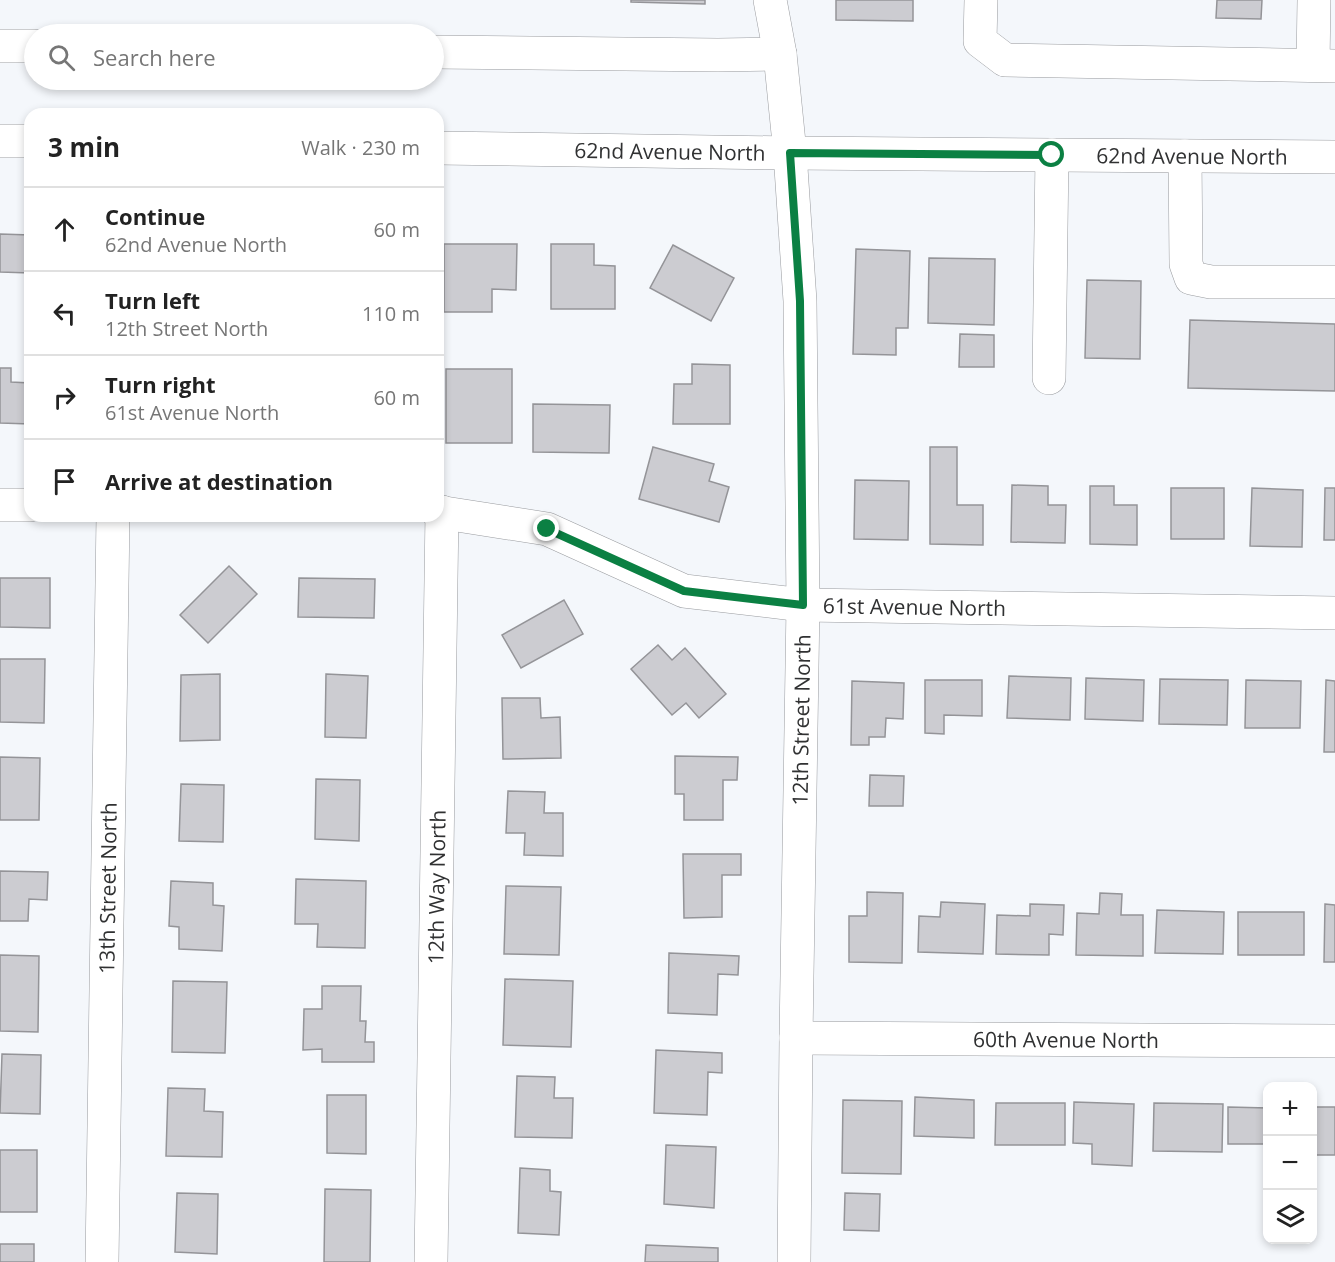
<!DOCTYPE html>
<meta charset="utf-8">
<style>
:root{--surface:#fff;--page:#f2f2f2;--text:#222;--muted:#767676;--line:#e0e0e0}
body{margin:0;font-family:"Open Sans",sans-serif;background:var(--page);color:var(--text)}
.controls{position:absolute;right:18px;bottom:18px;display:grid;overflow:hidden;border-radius:12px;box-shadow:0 3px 9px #0003}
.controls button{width:54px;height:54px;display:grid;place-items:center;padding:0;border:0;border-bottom:2px solid var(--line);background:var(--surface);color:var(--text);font:30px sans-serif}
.stop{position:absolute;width:18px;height:18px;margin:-14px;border:4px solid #0b8043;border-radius:50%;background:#fff}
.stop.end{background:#0b8043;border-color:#fff;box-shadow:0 2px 6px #0008}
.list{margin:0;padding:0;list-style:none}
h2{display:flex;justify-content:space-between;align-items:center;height:78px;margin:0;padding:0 24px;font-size:26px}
h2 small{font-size:20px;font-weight:400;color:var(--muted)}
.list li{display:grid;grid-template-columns:39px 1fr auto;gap:18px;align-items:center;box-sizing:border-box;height:84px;padding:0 24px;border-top:2px solid var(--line)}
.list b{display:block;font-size:22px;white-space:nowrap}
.list p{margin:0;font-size:20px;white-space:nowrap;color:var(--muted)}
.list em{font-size:20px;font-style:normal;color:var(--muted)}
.icon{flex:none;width:33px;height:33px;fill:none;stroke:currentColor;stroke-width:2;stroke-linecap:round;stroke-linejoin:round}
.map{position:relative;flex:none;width:1335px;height:1262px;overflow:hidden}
.search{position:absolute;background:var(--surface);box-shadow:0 3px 9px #0003;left:24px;top:24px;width:420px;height:66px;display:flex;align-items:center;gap:15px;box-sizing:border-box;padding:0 21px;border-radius:33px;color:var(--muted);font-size:22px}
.panel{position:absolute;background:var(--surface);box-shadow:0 3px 9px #0003;left:24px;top:108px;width:420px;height:414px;border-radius:18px}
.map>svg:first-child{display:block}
.building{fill:#ccccd1;stroke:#949498;stroke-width:1.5}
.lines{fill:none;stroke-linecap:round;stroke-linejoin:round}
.minor-casing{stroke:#999b9f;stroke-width:34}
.minor{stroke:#fff;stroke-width:33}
.route{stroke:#0b8043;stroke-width:8}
.labels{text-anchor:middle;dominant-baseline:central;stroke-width:4.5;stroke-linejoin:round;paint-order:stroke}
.street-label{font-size:21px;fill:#303132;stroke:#fff}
</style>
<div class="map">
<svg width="1335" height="1262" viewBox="0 0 1335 1262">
<rect width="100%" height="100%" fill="#f4f7fb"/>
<g class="building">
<polygon points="631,0 705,0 705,4 631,2"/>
<polygon points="836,0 913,0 913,21 836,20"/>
<polygon points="1217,0 1262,0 1261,19 1216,18"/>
<polygon points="0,234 30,235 30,273 0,272"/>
<polygon points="444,244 517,244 516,290 492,289 492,312 444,312"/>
<polygon points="551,244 594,244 594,265 615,266 615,309 551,309"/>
<polygon points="673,245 734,278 711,321 650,288"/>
<polygon points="856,249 910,251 908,328 896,328 896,355 853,354"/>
<polygon points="929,258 995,259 994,325 928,323"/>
<polygon points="1087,280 1141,281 1140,359 1085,358"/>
<polygon points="1190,320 1335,324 1335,391 1188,388"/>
<polygon points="960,334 994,335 994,367 959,367"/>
<polygon points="692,364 730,365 730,424 673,424 674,384 692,384"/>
<polygon points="0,368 11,368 11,382 30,383 30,424 0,423"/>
<rect x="446" y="369" width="66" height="74"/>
<polygon points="533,404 610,405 609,453 533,452"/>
<polygon points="653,447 714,464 709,481 729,487 719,522 639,499"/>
<polygon points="930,447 957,447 957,505 983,505 983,545 930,544"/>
<polygon points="855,480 909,481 908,540 854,539"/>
<polygon points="1012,485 1048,486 1048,505 1066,505 1065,543 1011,542"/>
<polygon points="1090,486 1114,486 1114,505 1137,505 1137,545 1090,544"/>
<rect x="1171" y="488" width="53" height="51"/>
<polygon points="1252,488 1303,490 1302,547 1250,546"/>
<polygon points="1325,488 1335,488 1335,540 1324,540"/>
<polygon points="229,566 257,594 208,643 180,615"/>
<polygon points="0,578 50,578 50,628 0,627"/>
<polygon points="299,578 375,579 374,618 298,617"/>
<polygon points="564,600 583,634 521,668 502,635"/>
<polygon points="658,645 672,660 685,648 726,694 699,718 686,703 672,715 631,669"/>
<polygon points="0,659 45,659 44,723 0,722"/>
<polygon points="220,674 220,740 180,741 181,675"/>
<polygon points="326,674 368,676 366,738 325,737"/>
<polygon points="1009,676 1071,678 1070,720 1007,718"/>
<polygon points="1086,678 1144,680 1143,721 1085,719"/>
<polygon points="1160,679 1228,680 1227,725 1159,724"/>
<polygon points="925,680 982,680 982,716 944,715 944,734 925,733"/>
<polygon points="1246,680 1301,681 1300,728 1245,728"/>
<polygon points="1326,680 1335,681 1335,752 1324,752"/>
<polygon points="852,681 904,683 903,719 886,718 885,737 869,737 869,745 851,745"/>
<polygon points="502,698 540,698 541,718 560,717 561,758 503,759"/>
<polygon points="675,756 738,757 737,780 723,780 723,820 684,820 684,794 675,794"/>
<polygon points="0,757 40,758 39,820 0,820"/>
<polygon points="870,775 904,776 903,806 869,806"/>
<polygon points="316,779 360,780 359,841 315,839"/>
<polygon points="181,784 224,785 223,842 179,841"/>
<polygon points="508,791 545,792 544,813 563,813 563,856 524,855 525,833 506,833"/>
<polygon points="683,854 741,854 741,875 722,875 722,917 684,918"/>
<polygon points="0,871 48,872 47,900 29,899 28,921 0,921"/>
<polygon points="296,879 366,881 365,948 317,947 318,924 295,924"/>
<polygon points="171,881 213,883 213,905 224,906 222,951 179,949 179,927 169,926"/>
<polygon points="506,886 561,887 559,955 504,954"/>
<polygon points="867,892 903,893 902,963 849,962 849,916 867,916"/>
<polygon points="1100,893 1122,894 1121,915 1143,915 1143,956 1076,955 1077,913 1099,914"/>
<polygon points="941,902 985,904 983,954 918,952 919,916 940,917"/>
<polygon points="1030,904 1064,905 1063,935 1049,934 1049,955 996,954 997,915 1030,916"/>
<polygon points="1325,904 1335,905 1335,962 1324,962"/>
<polygon points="1157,910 1224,912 1223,954 1155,953"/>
<rect x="1238" y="912" width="66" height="43"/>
<polygon points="669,953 739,956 738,975 718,974 717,1015 668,1013"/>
<polygon points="0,955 39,956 38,1032 0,1031"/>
<polygon points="505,979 573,981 571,1047 503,1045"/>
<polygon points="173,981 227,982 225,1053 172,1052"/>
<polygon points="322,986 361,986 360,1021 366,1021 365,1042 374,1042 374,1062 322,1062 322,1049 303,1050 304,1009 322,1009"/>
<polygon points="656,1050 722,1053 722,1073 708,1072 707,1115 654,1113"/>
<polygon points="2,1054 41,1055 40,1114 0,1113"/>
<polygon points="517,1076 555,1077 554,1098 573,1098 572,1138 515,1137"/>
<polygon points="168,1088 205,1089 204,1111 223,1112 222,1157 166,1156"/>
<polygon points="327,1095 366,1095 366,1154 327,1153"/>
<polygon points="915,1097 974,1100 974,1138 914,1136"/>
<polygon points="843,1100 902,1101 901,1174 842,1173"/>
<polygon points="1074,1102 1134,1104 1132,1166 1092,1164 1092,1144 1073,1143"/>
<polygon points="996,1103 1065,1103 1065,1145 995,1145"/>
<polygon points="1154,1103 1223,1104 1222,1152 1153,1151"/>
<polygon points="1228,1107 1268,1108 1268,1144 1228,1144"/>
<polygon points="1316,1107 1335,1107 1335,1155 1314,1155"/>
<polygon points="666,1145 716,1147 714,1208 664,1204"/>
<rect x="0" y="1150" width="37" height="62"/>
<polygon points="520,1168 550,1170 550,1191 561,1192 559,1235 518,1233"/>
<polygon points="325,1189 371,1190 370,1262 324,1262"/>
<polygon points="177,1193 218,1194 217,1254 175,1252"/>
<polygon points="845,1193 880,1194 879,1231 844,1230"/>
<rect x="0" y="1244" width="34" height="18"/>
<polygon points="646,1245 718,1248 718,1262 645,1262"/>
</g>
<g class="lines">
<g class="minor-casing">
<g id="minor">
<polyline points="770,0 780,54 790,153 800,301 803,605 796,1038 794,1262"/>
<polyline points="981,0 980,41 1005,60 1335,66"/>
<polyline points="0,46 34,46"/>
<polyline points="434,52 718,55 780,54"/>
<polyline points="1313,65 1314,0"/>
<polyline points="0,141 30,141"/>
<path id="s1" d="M438,148L790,153L1335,157"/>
<polyline points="1185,156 1186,264 1191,278 1211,282 1335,282"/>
<polyline points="1049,378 1052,155"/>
<polyline points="0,505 30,505"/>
<path id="s2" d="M438,512L547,529L684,591L803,605L1335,613"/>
<path id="s3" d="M796,1038L1335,1041"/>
<path id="s4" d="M102,1262L113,516"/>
<path id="s5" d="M431,1262L442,512"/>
</g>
</g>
<use href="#minor" class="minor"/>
</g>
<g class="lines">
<polyline class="route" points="547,529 684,591 803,605 800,301 790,153 1052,155"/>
</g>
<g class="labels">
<g class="street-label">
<text stroke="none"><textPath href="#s1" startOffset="232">62nd Avenue North</textPath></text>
<text stroke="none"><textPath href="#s1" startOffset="754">62nd Avenue North</textPath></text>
<text stroke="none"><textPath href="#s2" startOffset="492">61st Avenue North</textPath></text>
<text transform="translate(801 720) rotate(-89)">12th Street North</text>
<text stroke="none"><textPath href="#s5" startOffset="375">12th Way North</textPath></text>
<text stroke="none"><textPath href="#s4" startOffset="374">13th Street North</textPath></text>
<text stroke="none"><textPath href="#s3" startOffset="270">60th Avenue North</textPath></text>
</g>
</g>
</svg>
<div class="controls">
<button>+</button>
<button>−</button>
<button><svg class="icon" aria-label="layers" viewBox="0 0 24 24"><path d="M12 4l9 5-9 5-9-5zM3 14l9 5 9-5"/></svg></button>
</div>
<div class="stop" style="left:1052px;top:155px"></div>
<div class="stop end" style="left:547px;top:529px"></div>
<div class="search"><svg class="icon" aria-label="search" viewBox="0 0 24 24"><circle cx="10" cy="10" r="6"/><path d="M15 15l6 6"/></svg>Search here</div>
<section class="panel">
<h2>3 min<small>Walk · 230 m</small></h2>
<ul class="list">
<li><svg class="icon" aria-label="ahead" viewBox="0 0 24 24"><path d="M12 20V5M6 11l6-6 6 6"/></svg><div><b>Continue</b><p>62nd Avenue North</p></div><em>60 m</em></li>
<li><svg class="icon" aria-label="left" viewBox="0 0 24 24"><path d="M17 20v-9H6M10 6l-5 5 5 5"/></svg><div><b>Turn left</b><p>12th Street North</p></div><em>110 m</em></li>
<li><svg class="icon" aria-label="right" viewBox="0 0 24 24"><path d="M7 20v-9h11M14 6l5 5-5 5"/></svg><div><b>Turn right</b><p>61st Avenue North</p></div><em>60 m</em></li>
<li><svg class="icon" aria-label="arrive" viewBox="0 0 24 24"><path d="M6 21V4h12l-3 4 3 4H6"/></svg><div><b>Arrive at destination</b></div></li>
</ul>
</section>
</div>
